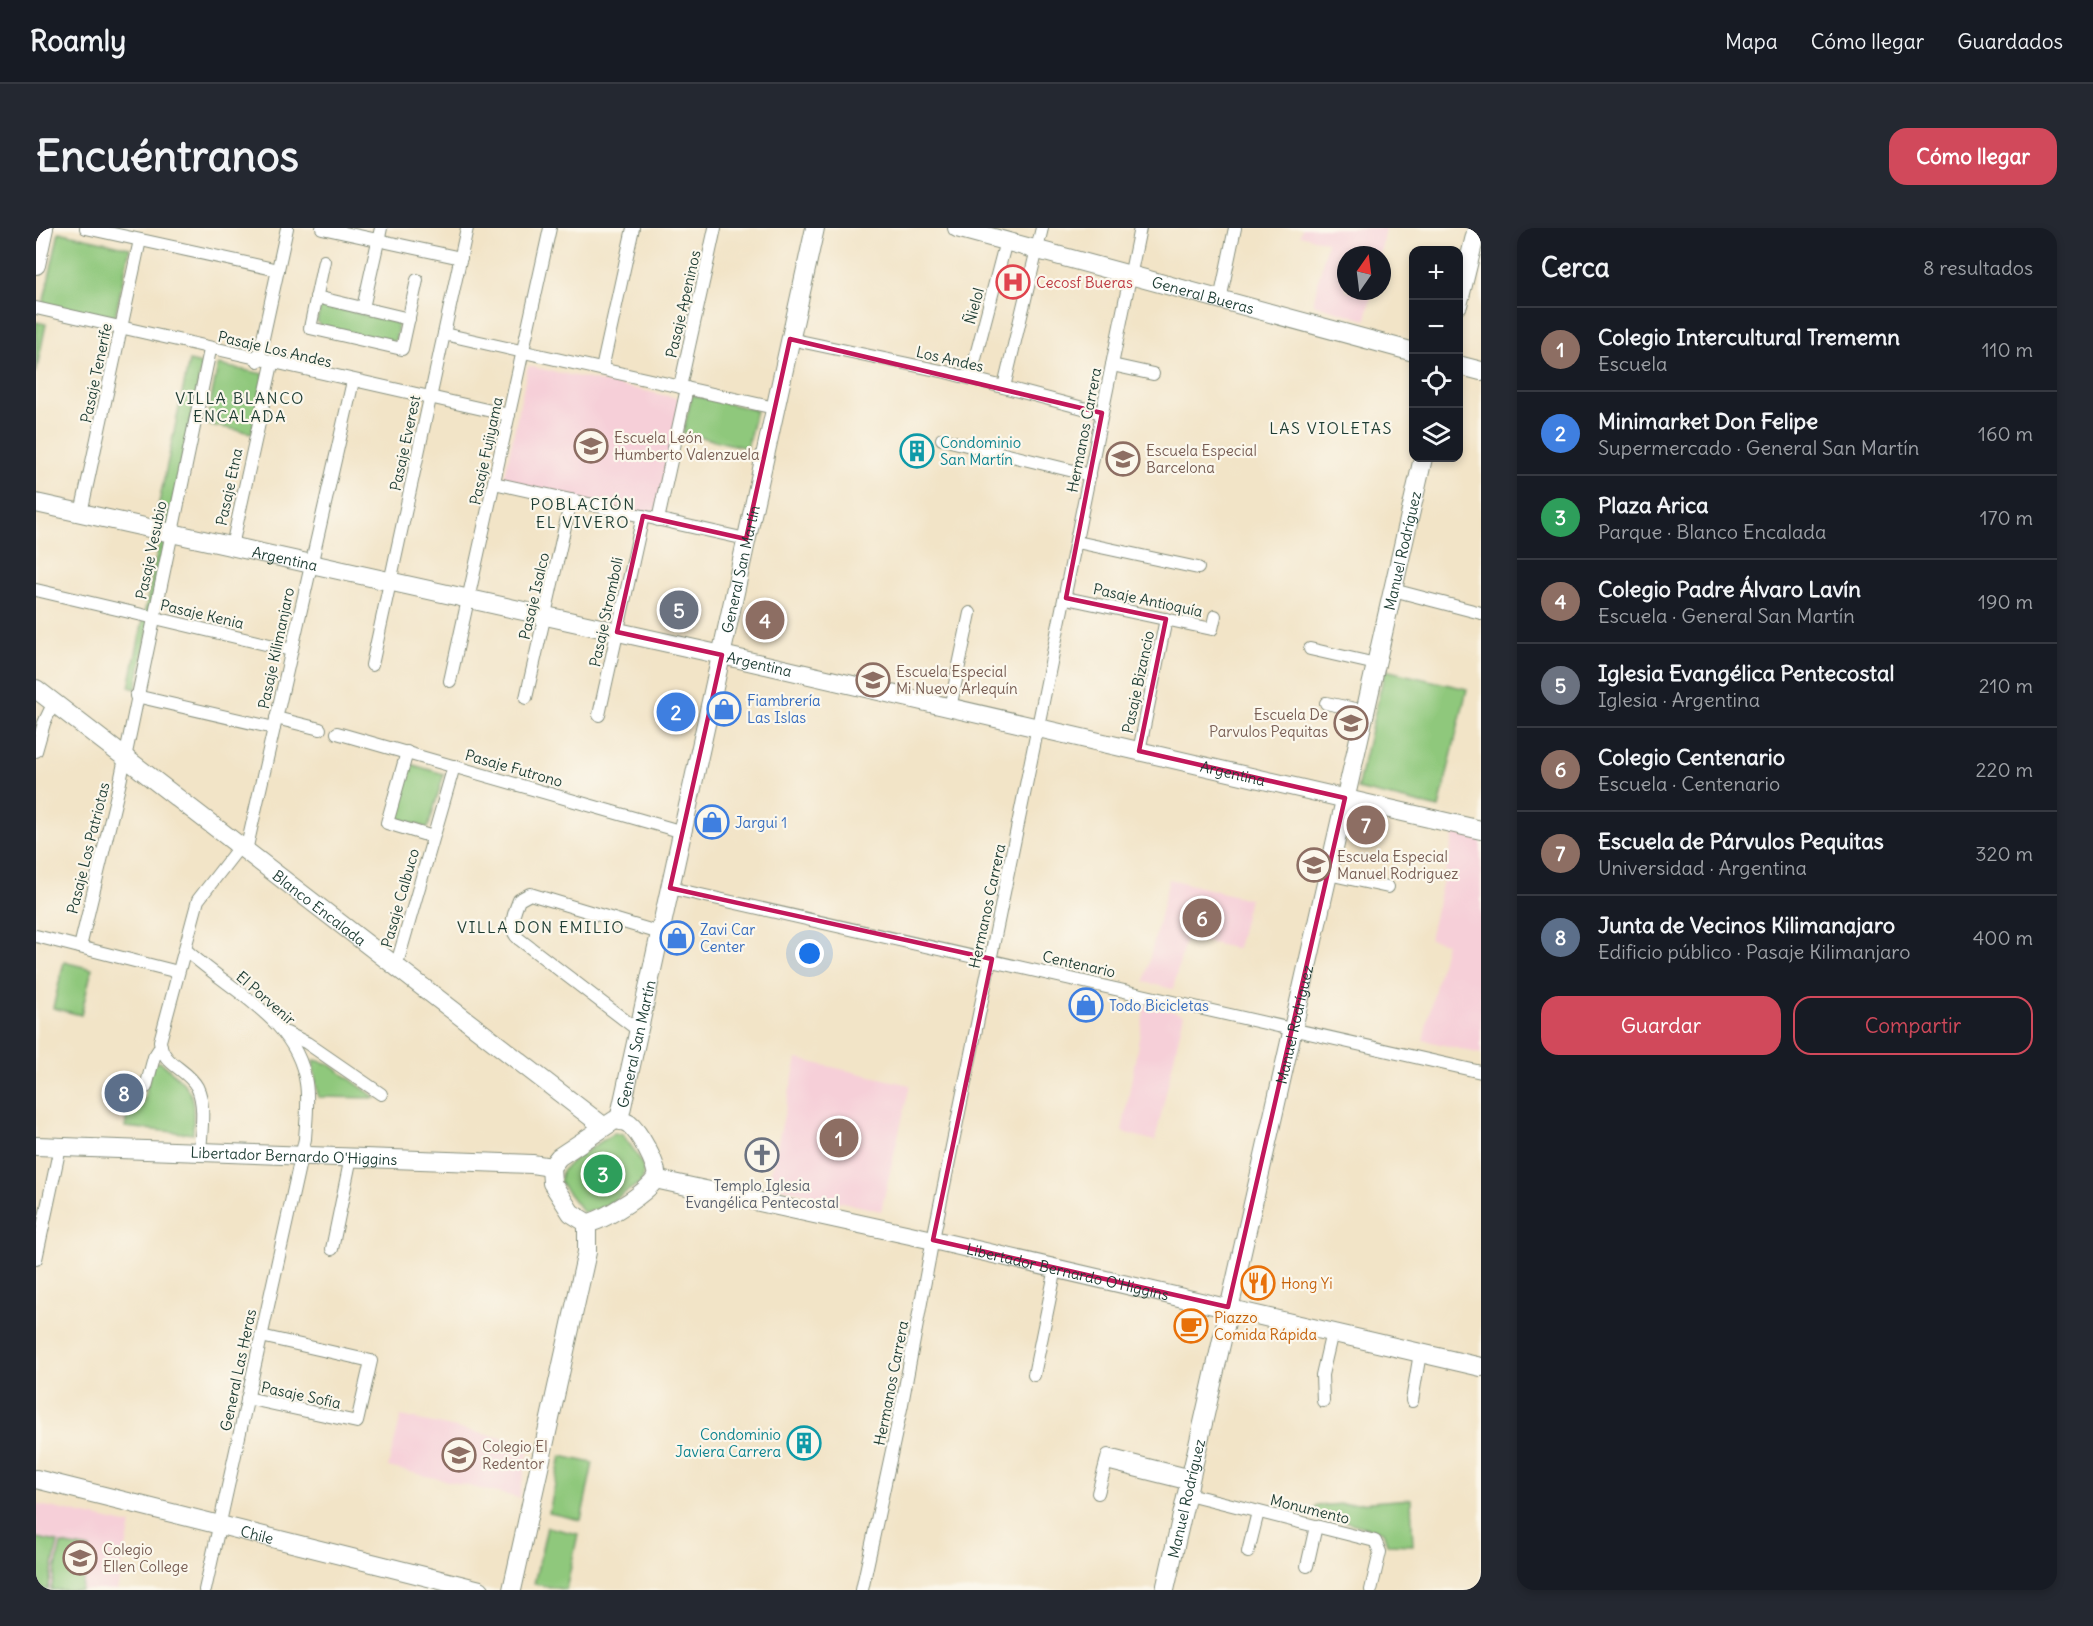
<!DOCTYPE html>
<html lang="es">
<meta charset="utf-8">
<style>
:root{--surface:#171b24;--page:#242831;--text:#f1f3f6;--muted:#9ea1a6;--line:#363941;--accent:#d1495b}
body{margin:0;font-family:Delius,sans-serif;background:var(--page);color:var(--text)}
.controls{position:absolute;right:18px;top:18px;display:grid;overflow:hidden;border-radius:12px;box-shadow:0 3px 9px #0003}
.controls button{width:54px;height:54px;display:grid;place-items:center;padding:0;border:0;border-bottom:2px solid var(--line);background:var(--surface);color:var(--text);font:30px sans-serif}
.compass{position:absolute;left:1301px;top:18px;width:54px;height:54px;border-radius:50%;background:var(--surface);box-shadow:0 3px 9px #0003;rotate:14deg}
.you{position:absolute;left:774px;top:726px;width:21px;height:21px;margin:-15px;border:4px solid #fff;border-radius:50%;background:#1a73e8;box-shadow:0 0 0 9px #1a73e833}
.badge{display:grid;place-items:center;width:39px;height:39px;border-radius:50%;background:var(--accent);color:#fff;font-size:20px;font-weight:700}
.pin{position:absolute;translate:-50% -50%;border:3px solid #fff;box-shadow:0 2px 6px #0006}
.list{margin:0;padding:0;list-style:none}
h2{display:flex;justify-content:space-between;align-items:center;height:78px;margin:0;padding:0 24px;font-size:26px}
h2 small{font-size:20px;font-weight:400;color:var(--muted)}
.list li{display:grid;grid-template-columns:39px 1fr auto;gap:18px;align-items:center;box-sizing:border-box;height:84px;padding:0 24px;border-top:2px solid var(--line)}
.list b{display:block;font-size:22px;white-space:nowrap}
.list p{margin:0;font-size:20px;white-space:nowrap;color:var(--muted)}
.list em{font-size:20px;font-style:normal;color:var(--muted)}
.actions{display:flex;gap:12px;padding:18px 24px}
.actions a{flex:1;padding:14px 0;border:2px solid var(--accent);border-radius:18px;text-align:center;font-size:21px;color:var(--accent)}
.actions .main{background:var(--accent);color:#fff}
.icon{flex:none;width:33px;height:33px;fill:none;stroke:currentColor;stroke-width:2;stroke-linecap:round;stroke-linejoin:round}
.map{position:relative;flex:none;width:1445px;height:1362px;overflow:hidden;border-radius:18px}
header{display:flex;align-items:center;gap:36px;box-sizing:border-box;height:84px;padding:0 30px;background:var(--surface);border-bottom:2px solid var(--line)}
header strong{font-size:28px}
nav{display:flex;gap:33px;margin-inline-start:auto;font-size:21px}
.intro{display:flex;align-items:center;justify-content:space-between;box-sizing:border-box;height:144px;padding:0 36px}
h1{margin:0;font-size:42px}
.button{padding:15px 27px;border-radius:18px;background:var(--accent);color:#fff;font-size:21px;font-weight:700}
main{display:flex;gap:36px;padding:0 36px}
aside{flex:1;background:var(--surface);border-radius:18px;box-shadow:0 3px 9px #0003}
.map>svg:first-child{display:block}
.built{fill:#f6cfd8}
.green{fill:#8fc87b;stroke:#578258;stroke-width:1.5}
.lines{fill:none;stroke-linecap:round;stroke-linejoin:round}
.street-casing{stroke:#88907e;stroke-width:14}
.secondary-casing{stroke:#88907e;stroke-width:20}
.street{stroke:#fff;stroke-width:12}
.secondary{stroke:#fff;stroke-width:18}
.marked{fill:none;stroke:#c2185b;stroke-width:4.5;stroke-linejoin:round}
.labels{text-anchor:middle;dominant-baseline:central;stroke-width:4.5;stroke-linejoin:round;paint-order:stroke}
.health-label{font-size:15px;fill:#be3a42;stroke:#fbf7ec;text-anchor:start}
.street-label{font-size:15px;fill:#1f3d34;stroke:#fbf7ec}
.education-label{font-size:15px;fill:#785e54;stroke:#fbf7ec;text-anchor:start}
.culture-label{font-size:15px;fill:#0d838f;stroke:#fbf7ec;text-anchor:start}
.shop-label{font-size:15px;fill:#366cbe;stroke:#fbf7ec;text-anchor:start}
.worship-label{font-size:15px;fill:#5b616d;stroke:#fbf7ec}
.food-label{font-size:15px;fill:#c56008;stroke:#fbf7ec;text-anchor:start}
.neighbourhood-label{font-size:16px;letter-spacing:1.5px;fill:#1f3d34;stroke:#fbf7ec}
</style>
<header>
<strong>Roamly</strong>
<nav><a>Mapa</a><a>Cómo llegar</a><a>Guardados</a></nav>
</header>
<div class="intro"><h1>Encuéntranos</h1><a class="button">Cómo llegar</a></div>
<main>
<div class="map">
<svg width="1445" height="1362" viewBox="0 0 1445 1362">
<rect width="100%" height="100%" fill="#fbf7ec"/>
<filter id="ink" filterUnits="userSpaceOnUse"><feTurbulence type="fractalNoise" baseFrequency=".0167" numOctaves="2"/><feDisplacementMap in="SourceGraphic" scale="12" xChannelSelector="R" yChannelSelector="G"/><feConvolveMatrix kernelMatrix="1 2 1 2 8 2 1 2 1" color-interpolation-filters="sRGB"/></filter>
<filter id="wash" filterUnits="userSpaceOnUse"><feTurbulence type="fractalNoise" baseFrequency=".008" numOctaves="4" result="noise"/><feDisplacementMap in="SourceGraphic" scale="24" xChannelSelector="R" yChannelSelector="G"/><feGaussianBlur stdDeviation="1.35" result="paint"/><feColorMatrix in="noise" values="0 0 0 0 0 0 0 0 0 0 0 0 0 0 0 0 0 1.4 0 .05"/><feComposite in="paint" operator="in"/></filter>
<g filter="url(#wash)">
<rect width="100%" height="100%" fill="#f2e4c7"/>
<g class="built">
<polygon points="1266,0 1349,0 1344,27 1310,27 1310,63 1336,63 1330,92 1277,76 1291,14 1264,7"/>
<polygon points="492,138 642,170 644,180 622,282 610,286 467,256"/>
<polygon points="1418,605 1445,611 1445,826 1387,812 1410,715 1393,711"/>
<polygon points="1133,651 1213,671 1201,721 1150,709 1137,761 1108,754"/>
<polygon points="1109,777 1148,786 1119,913 1086,904"/>
<polygon points="761,831 874,857 845,983 732,957"/>
<polygon points="365,1188 494,1216 483,1270 352,1239"/>
<polygon points="0,1276 95,1297 81,1362 0,1362"/>
</g>
<g class="green">
<polygon points="23,4 94,20 78,93 7,77"/>
<polygon points="288,77 362,95 360,111 356,114 284,98 281,93 284,80"/>
<polygon points="0,94 10,96 0,145"/>
<polygon points="153,133 166,136 132,297 119,294"/>
<polygon points="182,137 228,146 216,205 170,196"/>
<polygon points="656,167 720,182 711,220 647,205"/>
<polygon points="123,315 129,316 100,461 93,459"/>
<polygon points="1349,442 1431,461 1403,580 1321,561"/>
<polygon points="374,536 408,546 392,600 359,590"/>
<polygon points="28,734 56,741 45,787 17,780"/>
<polygon points="279,832 293,836 340,870 282,869 277,834"/>
<path d="M125,834C158,864 158,862 157,906L89,899L93,877L106,879L117,835Z"/>
<path d="M578,905L587,907C596,921 616,940 604,955L562,982L547,984L524,954L526,943L537,932Z"/>
<polygon points="525,1228 557,1235 545,1292 513,1285"/>
<polygon points="1375,1271 1377,1317 1351,1316 1347,1304 1279,1285 1280,1278"/>
<polygon points="511,1299 542,1306 530,1362 498,1356"/>
<polygon points="0,1310 22,1314 12,1362 0,1359"/>
<polygon points="25,1316 54,1321 45,1362 15,1362"/>
</g>
</g>
<g filter="url(#ink)">
<g class="lines">
<g class="street-casing">
<g id="street">
<polyline points="50,0 242,42"/>
<polyline points="286,0 425,30"/>
<polyline points="288,33 274,100 366,121 381,52"/>
<polyline points="280,69 373,91"/>
<polyline points="1184,72 1199,0"/>
<polyline points="0,80 473,187"/>
<polyline points="327,80 345,0"/>
<polyline points="408,106 739,180"/>
<polyline points="754,111 910,144 1066,185"/>
<polyline points="222,133 251,0"/>
<polyline points="1076,137 1117,146"/>
<polyline points="566,141 597,0"/>
<polyline points="934,150 970,13"/>
<polyline points="644,159 679,0"/>
<polyline points="968,159 1006,0"/>
<polyline points="906,211 1054,247"/>
<polyline points="458,255 710,311"/>
<polyline points="45,285 104,12"/>
<polyline points="622,292 651,160"/>
<polyline points="1041,314 1162,340"/>
<polyline points="196,318 236,136"/>
<polyline points="0,362 255,422"/>
<polyline points="1357,362 1445,385"/>
<polyline points="1030,370 1176,401 1179,388"/>
<polyline points="1274,421 1340,436"/>
<polyline points="336,437 431,0"/>
<polyline points="414,453 514,0"/>
<polyline points="100,468 238,500"/>
<polyline points="490,470 535,272"/>
<polyline points="1290,475 1329,483"/>
<polyline points="914,480 934,385"/>
<polyline points="563,487 607,288"/>
<polyline points="240,490 284,501"/>
<polyline points="301,505 647,604"/>
<polyline points="0,523 8,495 18,474"/>
<polyline points="1103,523 1130,391"/>
<polyline points="371,524 351,595 397,609"/>
<polyline points="210,623 317,153"/>
<polyline points="1292,646 1352,659"/>
<polyline points="634,660 1445,844"/>
<polyline points="0,708 142,744"/>
<polyline points="44,719 84,554 174,122"/>
<path d="M149,721C192,762 261,790 270,855C273,874 270,893 269,911L169,1362"/>
<polyline points="360,739 418,538"/>
<path d="M603,803L483,711C471,701 478,685 483,672L494,666L624,705"/>
<polyline points="251,805 271,815 345,866"/>
<polyline points="110,859 118,829 125,818"/>
<path d="M164,924C165,904 170,877 161,859C151,840 126,837 124,813L162,672L204,618"/>
<polyline points="296,1021 315,929"/>
<polyline points="0,1031 24,919"/>
<polyline points="998,1147 1020,1040"/>
<polyline points="211,1170 321,1194 335,1133 225,1108"/>
<polyline points="1287,1173 1286,1147 1296,1104"/>
<polyline points="1376,1173 1384,1125"/>
<polyline points="1070,1235 1154,1256"/>
<polyline points="1062,1265 1072,1227 1156,1248"/>
<polyline points="1152,1266 1339,1313 1344,1324 1335,1362"/>
<polyline points="1212,1324 1222,1284"/>
<polyline points="1271,1338 1280,1298"/>
<polyline points="826,1362 866,1176 895,1021 1104,0"/>
</g>
</g>
<g class="secondary-casing">
<g id="secondary">
<path id="s1" d="M921,0L1378,124"/>
<polyline points="0,37 8,0"/>
<polyline points="1422,77 1441,0"/>
<polyline points="1422,137 1445,143"/>
<path id="s2" d="M0,275L686,427L1445,602"/>
<path id="s3" d="M0,461L567,898"/>
<path d="M579,892C584,893 589,893 593,896C602,903 623,938 620,949C616,962 564,995 551,995L535,985L516,955L515,939L523,929Z"/>
<path id="s4" d="M583,892L779,0"/>
<path id="s5" d="M0,918L496,936L515,939"/>
<path id="s6" d="M619,951L897,1012L1445,1139"/>
<path id="s7" d="M0,1251L444,1362"/>
<polyline points="476,1362 551,1024 551,995"/>
<path id="s8" d="M1129,1362L1387,230"/>
</g>
</g>
<use href="#street" class="street"/>
<use href="#secondary" class="secondary"/>
</g>
</g>
<path class="marked" d="M754,111L1066,185L1030,370L1130,391L1103,523L1309,570L1192,1079L897,1012L956,731L634,660L686,427L581,404L607,288L710,311Z"/>
<defs>
<g id="hospital-ring" transform="scale(1.725)"><circle r="9.5" fill="#fbf7ec" stroke="#e0444e" stroke-width="1.5"/><path d="M-5-5h3v3.5h4V-5h3V5h-3V1.5h-4V5h-3Z" fill="#e0444e"/></g>
<g id="school-ring" transform="scale(1.725)"><circle r="9.5" fill="#fbf7ec" stroke="#8d6e63" stroke-width="1.5"/><path d="M0-5L7-2L0 1L-7-2ZM-4 1L0 2.5L4 1V4Q0 6-4 4Z" fill="#8d6e63"/></g>
<g id="building-ring" transform="scale(1.725)"><circle r="9.5" fill="#fbf7ec" stroke="#0f9aa8" stroke-width="1.5"/><path d="M-4-6H4V6H1V3H-1V6H-4ZM-2.5-4.3h1.7v1.8h-1.7ZM.8-4.3h1.7v1.8H.8ZM-2.5-1h1.7V.8h-1.7ZM.8-1h1.7V.8H.8Z" fill="#0f9aa8"/></g>
<g id="shop-ring" transform="scale(1.725)"><circle r="9.5" fill="#fbf7ec" stroke="#3f7fe0" stroke-width="1.5"/><path d="M-5-2.5h2.3a2.7 3.5 0 0 1 5.4 0H5L5.5 6h-11ZM-1.5-2.5h3a1.5 2.3 0 0 0-3 0Z" fill="#3f7fe0"/></g>
<g id="church-ring" transform="scale(1.725)"><circle r="9.5" fill="#fbf7ec" stroke="#6b7280" stroke-width="1.5"/><path d="M-1.2-6h2.4v3.5h3.3v2.4h-3.3V6h-2.4V-.1h-3.3v-2.4h3.3Z" fill="#6b7280"/></g>
<g id="restaurant-ring" transform="scale(1.725)"><circle r="9.5" fill="#fbf7ec" stroke="#e8710a" stroke-width="1.5"/><path d="M-5-6h1v4h1v-4h1v4h1v-4h1v5L-1.5 .5V6h-2V.5L-5-1ZM5-6V6H3V1.5H1.5Q1.5-4 5-6Z" fill="#e8710a"/></g>
<g id="cafe-ring" transform="scale(1.725)"><circle r="9.5" fill="#fbf7ec" stroke="#e8710a" stroke-width="1.5"/><path d="M-5.5-4.5H6V0H3Q3 3.5 0 3.5H-2.5Q-5.5 3.5-5.5 0ZM3-3.2v2h1.7v-2ZM-6 4.5H4V6H-6Z" fill="#e8710a"/></g>
</defs>
<g fill-rule="evenodd">
<use href="#hospital-ring" x="977" y="54"/>
<use href="#school-ring" x="555" y="218"/>
<use href="#building-ring" x="881" y="223"/>
<use href="#school-ring" x="1087" y="231"/>
<use href="#school-ring" x="837" y="452"/>
<use href="#shop-ring" x="688" y="481"/>
<use href="#school-ring" x="1315" y="495"/>
<use href="#shop-ring" x="676" y="594"/>
<use href="#school-ring" x="1278" y="637"/>
<use href="#shop-ring" x="641" y="710"/>
<use href="#shop-ring" x="1050" y="777"/>
<use href="#church-ring" x="726" y="927"/>
<use href="#restaurant-ring" x="1222" y="1055"/>
<use href="#cafe-ring" x="1155" y="1098"/>
<use href="#building-ring" x="768" y="1215"/>
<use href="#school-ring" x="423" y="1227"/>
<use href="#school-ring" x="44" y="1330"/>
</g>
<g class="labels">
<g class="health-label">
<text x="1000" y="54">Cecosf Bueras</text>
</g>
<g class="street-label">
<text stroke="none"><textPath href="#s1" startOffset="255">General Bueras</textPath></text>
<text transform="translate(647 76) rotate(-77)">Pasaje Apeninos</text>
<text transform="translate(938 78) rotate(-75)">Ñielol</text>
<text transform="translate(239 121) rotate(13)">Pasaje Los Andes</text>
<text transform="translate(914 131) rotate(13)">Los Andes</text>
<text transform="translate(60 145) rotate(-78)">Pasaje Tenerife</text>
<text transform="translate(1048 202) rotate(-79)">Hermanos Carrera</text>
<text transform="translate(369 215) rotate(-78)">Pasaje Everest</text>
<text transform="translate(450 223) rotate(-78)">Pasaje Fujiyama</text>
<text transform="translate(193 259) rotate(-78)">Pasaje Etna</text>
<text transform="translate(115 322) rotate(-78)">Pasaje Vesubio</text>
<text stroke="none"><textPath href="#s8" startOffset="1066">Manuel Rodríguez</textPath></text>
<text stroke="none"><textPath href="#s2" startOffset="255">Argentina</textPath></text>
<text stroke="none"><textPath href="#s4" startOffset="564">General San Martín</textPath></text>
<text transform="translate(498 368) rotate(-77)">Pasaje Isalco</text>
<text transform="translate(1112 372) rotate(12)">Pasaje Antioquía</text>
<text transform="translate(570 384) rotate(-78)">Pasaje Stromboli</text>
<text transform="translate(166 386) rotate(13)">Pasaje Kenia</text>
<text transform="translate(240 420) rotate(-78)">Pasaje Kilimanjaro</text>
<text stroke="none"><textPath href="#s2" startOffset="741">Argentina</textPath></text>
<text transform="translate(1102 454) rotate(-78)">Pasaje Bizancio</text>
<text transform="translate(478 540) rotate(16)">Pasaje Futrono</text>
<text stroke="none"><textPath href="#s2" startOffset="1227">Argentina</textPath></text>
<text transform="translate(52 620) rotate(-76)">Pasaje Los Patriotas</text>
<text transform="translate(364 670) rotate(-74)">Pasaje Calbuco</text>
<text transform="translate(951 678) rotate(-78)">Hermanos Carrera</text>
<text stroke="none"><textPath href="#s3" startOffset="358">Blanco Encalada</textPath></text>
<text transform="translate(1043 736) rotate(13)">Centenario</text>
<text transform="translate(230 770) rotate(41)">El Porvenir</text>
<text stroke="none"><textPath href="#s8" startOffset="580">Manuel Rodríguez</textPath></text>
<text stroke="none"><textPath href="#s4" startOffset="78">General San Martín</textPath></text>
<text stroke="none"><textPath href="#s5" startOffset="258">Libertador Bernardo O'Higgins</textPath></text>
<text stroke="none"><textPath href="#s6" startOffset="423">Libertador Bernardo O'Higgins</textPath></text>
<text transform="translate(202 1142) rotate(-78)">General Las Heras</text>
<text transform="translate(855 1155) rotate(-79)">Hermanos Carrera</text>
<text transform="translate(265 1167) rotate(12)">Pasaje Sofia</text>
<text stroke="none"><textPath href="#s8" startOffset="94">Manuel Rodríguez</textPath></text>
<text transform="translate(1274 1281) rotate(14)">Monumento</text>
<text stroke="none"><textPath href="#s7" startOffset="228">Chile</textPath></text>
</g>
<g class="education-label">
<text x="578" y="209">Escuela León<tspan x="578" dy="17">Humberto Valenzuela</tspan></text>
<text x="1110" y="222">Escuela Especial<tspan x="1110" dy="17">Barcelona</tspan></text>
<text x="860" y="443">Escuela Especial<tspan x="860" dy="17">Mi Nuevo Arlequín</tspan></text>
<text x="1292" y="486" text-anchor="end">Escuela De<tspan x="1292" dy="17">Parvulos Pequitas</tspan></text>
<text x="1301" y="628">Escuela Especial<tspan x="1301" dy="17">Manuel Rodriguez</tspan></text>
<text x="446" y="1218">Colegio El<tspan x="446" dy="17">Redentor</tspan></text>
<text x="67" y="1321">Colegio<tspan x="67" dy="17">Ellen College</tspan></text>
</g>
<g class="culture-label">
<text x="904" y="214">Condominio<tspan x="904" dy="17">San Martín</tspan></text>
<text x="745" y="1206" text-anchor="end">Condominio<tspan x="745" dy="17">Javiera Carrera</tspan></text>
</g>
<g class="shop-label">
<text x="711" y="472">Fiambrería<tspan x="711" dy="17">Las Islas</tspan></text>
<text x="699" y="594">Jargui 1</text>
<text x="664" y="701">Zavi Car<tspan x="664" dy="17">Center</tspan></text>
<text x="1073" y="777">Todo Bicicletas</text>
</g>
<g class="worship-label">
<text x="726" y="957">Templo Iglesia<tspan x="726" dy="17">Evangélica Pentecostal</tspan></text>
</g>
<g class="food-label">
<text x="1245" y="1055">Hong Yi</text>
<text x="1178" y="1089">Piazzo<tspan x="1178" dy="17">Comida Rápida</tspan></text>
</g>
<g class="neighbourhood-label">
<text x="204" y="170">VILLA BLANCO<tspan x="204" dy="18">ENCALADA</tspan></text>
<text x="1295" y="200">LAS VIOLETAS</text>
<text x="547" y="276">POBLACIÓN<tspan x="547" dy="18">EL VIVERO</tspan></text>
<text x="505" y="699">VILLA DON EMILIO</text>
</g>
</g>
</svg>
<div class="controls">
<button>+</button>
<button>−</button>
<button><svg class="icon" aria-label="locate" viewBox="0 0 24 24"><circle cx="12" cy="12" r="6"/><path d="M12 2v4M12 18v4M2 12h4M18 12h4"/></svg></button>
<button><svg class="icon" aria-label="layers" viewBox="0 0 24 24"><path d="M12 4l9 5-9 5-9-5zM3 14l9 5 9-5"/></svg></button>
</div>
<svg class="compass" viewBox="-18 -18 36 36"><path d="M0-13l5 13h-10z" fill="#e53935"/><path d="M0 13l5-13h-10z" fill="#9ea1a6"/></svg>
<div class="you"></div>
<div class="pin badge" style="left:803px;top:910px;background:#8d6e63">1</div>
<div class="pin badge" style="left:640px;top:484px;background:#3f7fe0">2</div>
<div class="pin badge" style="left:567px;top:946px;background:#2e9e5b">3</div>
<div class="pin badge" style="left:729px;top:392px;background:#8d6e63">4</div>
<div class="pin badge" style="left:643px;top:382px;background:#6b7280">5</div>
<div class="pin badge" style="left:1166px;top:690px;background:#8d6e63">6</div>
<div class="pin badge" style="left:1330px;top:597px;background:#8d6e63">7</div>
<div class="pin badge" style="left:88px;top:865px;background:#5c6f8a">8</div>
</div>
<aside>
<h2>Cerca<small>8 resultados</small></h2>
<ul class="list">
<li><span class="badge" style="background:#8d6e63">1</span><div><b>Colegio Intercultural Trememn</b><p>Escuela</p></div><em>110 m</em></li>
<li><span class="badge" style="background:#3f7fe0">2</span><div><b>Minimarket Don Felipe</b><p>Supermercado · General San Martín</p></div><em>160 m</em></li>
<li><span class="badge" style="background:#2e9e5b">3</span><div><b>Plaza Arica</b><p>Parque · Blanco Encalada</p></div><em>170 m</em></li>
<li><span class="badge" style="background:#8d6e63">4</span><div><b>Colegio Padre Álvaro Lavín</b><p>Escuela · General San Martín</p></div><em>190 m</em></li>
<li><span class="badge" style="background:#6b7280">5</span><div><b>Iglesia Evangélica Pentecostal</b><p>Iglesia · Argentina</p></div><em>210 m</em></li>
<li><span class="badge" style="background:#8d6e63">6</span><div><b>Colegio Centenario</b><p>Escuela · Centenario</p></div><em>220 m</em></li>
<li><span class="badge" style="background:#8d6e63">7</span><div><b>Escuela de Párvulos Pequitas</b><p>Universidad · Argentina</p></div><em>320 m</em></li>
<li><span class="badge" style="background:#5c6f8a">8</span><div><b>Junta de Vecinos Kilimanajaro</b><p>Edificio público · Pasaje Kilimanjaro</p></div><em>400 m</em></li>
</ul>
<div class="actions"><a class="main">Guardar</a><a>Compartir</a></div>
</aside>
</main>
